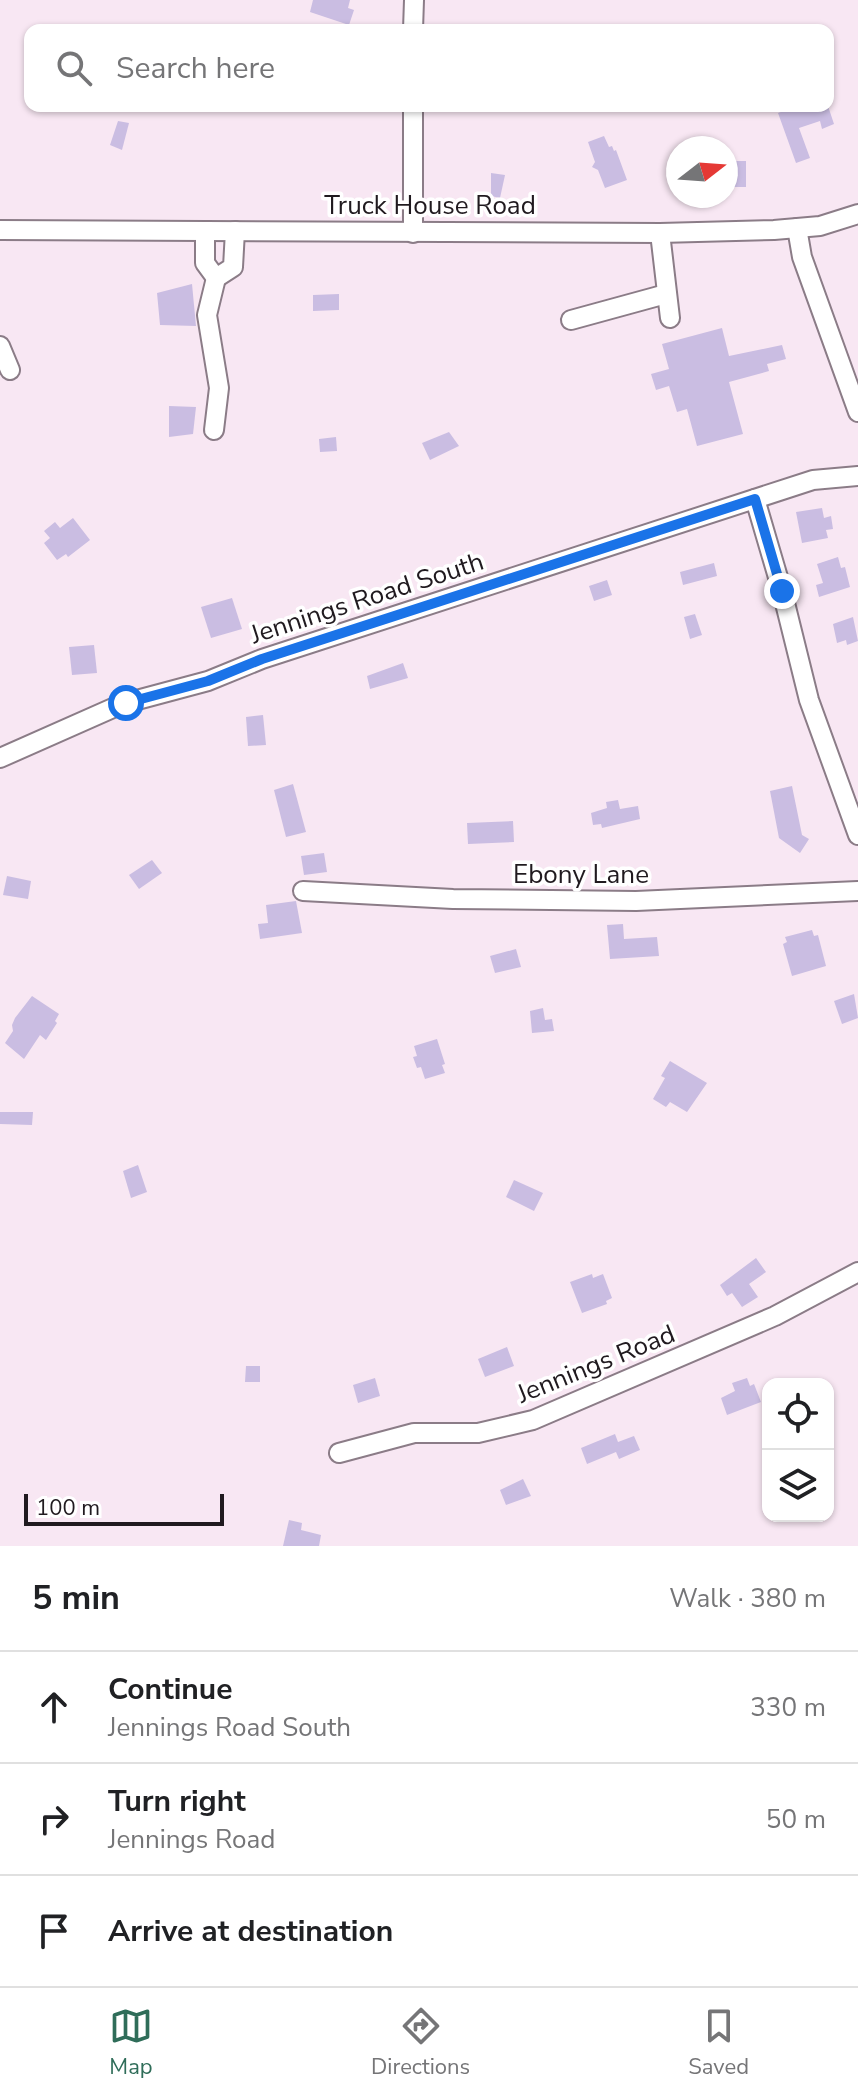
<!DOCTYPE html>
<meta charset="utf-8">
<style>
:root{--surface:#fff;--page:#f2f2f2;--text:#202124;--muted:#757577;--line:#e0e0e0;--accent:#2f6d59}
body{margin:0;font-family:"Nunito Sans",sans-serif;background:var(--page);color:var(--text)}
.controls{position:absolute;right:24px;bottom:24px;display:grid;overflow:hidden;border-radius:16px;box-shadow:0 2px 6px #0004}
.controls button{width:72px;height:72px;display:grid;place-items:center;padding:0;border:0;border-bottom:2px solid var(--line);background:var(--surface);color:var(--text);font:40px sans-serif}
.compass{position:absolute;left:666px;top:136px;width:72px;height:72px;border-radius:50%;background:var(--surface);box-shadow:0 2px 6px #0004;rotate:73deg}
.scale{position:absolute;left:24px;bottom:20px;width:200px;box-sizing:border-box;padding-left:8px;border:4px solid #201a1f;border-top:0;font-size:22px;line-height:28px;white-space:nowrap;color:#201a1f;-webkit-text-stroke:6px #fff;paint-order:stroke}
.stop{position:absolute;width:24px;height:24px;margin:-18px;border:6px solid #1a73e8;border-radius:50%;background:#fff}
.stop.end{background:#1a73e8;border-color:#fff;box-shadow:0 2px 8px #0008}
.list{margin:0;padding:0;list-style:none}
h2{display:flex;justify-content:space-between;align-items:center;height:104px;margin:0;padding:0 32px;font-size:34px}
h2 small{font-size:26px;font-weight:400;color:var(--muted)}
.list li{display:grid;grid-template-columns:52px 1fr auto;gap:24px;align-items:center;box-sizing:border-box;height:112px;padding:0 32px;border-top:2px solid var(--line)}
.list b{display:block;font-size:30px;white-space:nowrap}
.list p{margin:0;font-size:26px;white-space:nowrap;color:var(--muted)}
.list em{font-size:26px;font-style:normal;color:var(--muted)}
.icon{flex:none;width:44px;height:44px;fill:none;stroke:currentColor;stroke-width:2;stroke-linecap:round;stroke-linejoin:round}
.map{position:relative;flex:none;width:858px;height:1546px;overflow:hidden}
.search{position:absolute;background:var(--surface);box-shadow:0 2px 6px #0004;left:24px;right:24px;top:24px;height:88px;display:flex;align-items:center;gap:20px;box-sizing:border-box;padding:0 28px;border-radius:16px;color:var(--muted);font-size:30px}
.sheet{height:440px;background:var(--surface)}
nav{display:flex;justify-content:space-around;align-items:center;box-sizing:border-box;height:112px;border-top:2px solid var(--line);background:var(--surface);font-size:22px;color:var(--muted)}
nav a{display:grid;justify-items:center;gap:4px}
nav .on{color:var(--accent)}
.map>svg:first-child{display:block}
.building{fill:#cabde2}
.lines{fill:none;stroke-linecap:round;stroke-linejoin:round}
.minor-casing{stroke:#8b7c87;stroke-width:22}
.minor{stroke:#fff;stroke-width:18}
.route{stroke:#1a73e8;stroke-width:10}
.labels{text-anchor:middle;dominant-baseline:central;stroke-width:7;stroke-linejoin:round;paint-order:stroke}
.street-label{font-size:26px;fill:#201a1f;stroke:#fff}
</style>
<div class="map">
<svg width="858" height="1546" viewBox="0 0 858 1546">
<rect width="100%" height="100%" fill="#f8e7f3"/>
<g class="building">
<polygon points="313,0 350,0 348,8 354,10 349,25 310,12"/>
<polygon points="797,106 828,106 834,124 822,129 820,121 799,128 810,158 796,163 778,113"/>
<polygon points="118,121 129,123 122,150 110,145"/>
<polygon points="604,136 609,147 612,146 614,151 616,150 627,180 605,188 598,170 592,167 595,162 588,142"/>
<rect x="726" y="161" width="20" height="26"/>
<polygon points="491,173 505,175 500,198 491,196"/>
<polygon points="192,284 196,326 160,325 157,293"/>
<polygon points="339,294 339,310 313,311 313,295"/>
<polygon points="722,328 729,356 782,345 786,359 767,364 769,371 729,382 743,434 697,446 687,409 677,412 669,386 656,390 651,374 669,369 662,344"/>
<polygon points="169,406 196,407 193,434 169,437"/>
<polygon points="449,432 459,446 430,460 422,443"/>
<polygon points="336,437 337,451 320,452 319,439"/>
<polygon points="822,508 824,518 831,516 833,529 826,530 828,538 802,543 796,512"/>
<polygon points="73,518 90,540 68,557 66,554 57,560 44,543 50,538 44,531 55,522 60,528"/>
<polygon points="838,557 841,568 845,567 850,587 819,597 816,585 823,583 817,564"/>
<polygon points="714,563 717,576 683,585 680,572"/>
<polygon points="607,580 612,595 594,601 589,586"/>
<polygon points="232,598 242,629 211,638 201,607"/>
<polygon points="695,614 702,635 690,639 684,617"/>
<polygon points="853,617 858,641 847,645 846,640 837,643 833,624"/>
<polygon points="94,645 97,673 72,675 69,647"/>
<polygon points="403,663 408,678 370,689 367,676"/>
<polygon points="263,715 266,745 248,746 246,717"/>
<polygon points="293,784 306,832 286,837 274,790"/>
<polygon points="792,786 802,835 809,839 800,853 779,838 770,791"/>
<polygon points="618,800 620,809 638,806 640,819 602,828 601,824 593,825 591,813 607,808 606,802"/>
<polygon points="513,821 514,842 468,844 467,823"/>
<polygon points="324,853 327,872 304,875 301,856"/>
<polygon points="152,860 162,873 139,889 129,875"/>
<polygon points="7,876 31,881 28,899 3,895"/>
<polygon points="296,901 302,933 260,939 258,924 268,923 266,905"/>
<polygon points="623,924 624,939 657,937 659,956 610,959 607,925"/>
<polygon points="812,930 814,936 818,935 826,966 792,976 783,944 787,942 785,937"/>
<polygon points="516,949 521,967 495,973 490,956"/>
<polygon points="854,994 858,1018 842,1024 834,1001"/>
<polygon points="32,996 59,1014 55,1021 57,1023 46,1040 40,1035 24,1059 5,1043 13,1031 12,1025 15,1018"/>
<polygon points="543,1008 545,1020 552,1019 554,1031 532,1033 530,1011"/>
<polygon points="437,1039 445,1064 442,1065 445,1073 425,1079 421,1067 417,1068 413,1057 417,1056 414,1046"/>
<polygon points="670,1061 707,1083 687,1112 670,1102 666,1107 653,1099 665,1078 661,1076"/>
<polygon points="0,1112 33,1112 32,1125 0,1124"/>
<polygon points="138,1165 147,1192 131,1198 123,1171"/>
<polygon points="514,1180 543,1193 534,1211 506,1197"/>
<polygon points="756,1258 766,1272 749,1284 758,1297 742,1307 732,1293 727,1296 720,1285"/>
<polygon points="592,1274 593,1278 603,1274 612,1298 606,1301 607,1304 582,1313 570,1282"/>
<polygon points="507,1347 514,1366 485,1377 478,1359"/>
<polygon points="246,1366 260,1366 260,1382 245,1382"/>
<polygon points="375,1378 380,1396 358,1403 353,1385"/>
<polygon points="747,1378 750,1386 754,1384 761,1402 727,1415 721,1398 735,1391 732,1383"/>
<polygon points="615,1434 618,1442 634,1436 640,1450 619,1459 616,1452 587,1464 581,1448"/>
<polygon points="523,1479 531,1496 506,1505 500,1490"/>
<polygon points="289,1520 302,1523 301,1530 321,1535 319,1546 283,1546"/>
</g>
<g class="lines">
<g class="minor-casing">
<g id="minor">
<polyline points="413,30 414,0"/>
<polyline points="797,228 802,257 858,412"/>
<polyline points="0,230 660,233 774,230 820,226 858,214"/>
<polyline points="205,231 205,263 216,278 233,267 235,231"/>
<polyline points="413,233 413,106"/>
<polyline points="660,233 670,318"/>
<polyline points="571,320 666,294"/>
<polyline points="0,346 10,370"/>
<polyline points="214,430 219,388 207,315 216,278"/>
<polyline points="755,499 782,591 809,700 858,835"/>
<polyline points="0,758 122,704 208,681 262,659 813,480 858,476"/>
<polyline points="303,891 453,899 636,901 858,891"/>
<polyline points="339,1453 414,1433 478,1433 533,1420 775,1316 858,1272"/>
</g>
</g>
<use href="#minor" class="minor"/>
</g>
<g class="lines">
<polyline class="route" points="126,703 208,681 262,659 755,499 782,591"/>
</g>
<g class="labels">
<g class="street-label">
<text x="430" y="205">Truck House Road</text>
<text transform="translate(367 598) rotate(-18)">Jennings Road South</text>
<text x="581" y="874">Ebony Lane</text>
<text transform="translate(596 1364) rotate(-22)">Jennings Road</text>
</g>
</g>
</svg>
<div class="controls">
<button><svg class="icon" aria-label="locate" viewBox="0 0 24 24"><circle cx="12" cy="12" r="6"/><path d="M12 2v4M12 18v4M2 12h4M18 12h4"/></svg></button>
<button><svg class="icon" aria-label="layers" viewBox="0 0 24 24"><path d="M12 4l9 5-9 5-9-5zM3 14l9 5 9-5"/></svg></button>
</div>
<svg class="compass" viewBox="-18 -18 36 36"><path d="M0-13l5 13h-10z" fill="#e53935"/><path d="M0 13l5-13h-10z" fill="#757577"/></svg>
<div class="scale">100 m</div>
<div class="stop" style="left:126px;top:703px"></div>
<div class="stop end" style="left:782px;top:591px"></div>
<div class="search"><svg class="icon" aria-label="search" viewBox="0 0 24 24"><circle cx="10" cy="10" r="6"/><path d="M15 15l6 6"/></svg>Search here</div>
</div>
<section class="sheet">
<h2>5 min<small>Walk · 380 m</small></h2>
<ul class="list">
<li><svg class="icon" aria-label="ahead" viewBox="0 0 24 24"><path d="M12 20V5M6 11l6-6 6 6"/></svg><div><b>Continue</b><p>Jennings Road South</p></div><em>330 m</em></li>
<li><svg class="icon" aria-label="right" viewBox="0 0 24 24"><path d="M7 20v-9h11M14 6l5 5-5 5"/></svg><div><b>Turn right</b><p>Jennings Road</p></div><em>50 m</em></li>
<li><svg class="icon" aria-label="arrive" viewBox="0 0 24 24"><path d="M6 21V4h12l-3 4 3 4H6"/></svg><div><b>Arrive at destination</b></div></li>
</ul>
</section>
<nav>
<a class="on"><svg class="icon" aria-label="map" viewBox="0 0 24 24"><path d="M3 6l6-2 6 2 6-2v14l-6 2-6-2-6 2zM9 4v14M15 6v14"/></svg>Map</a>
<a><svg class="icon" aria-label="directions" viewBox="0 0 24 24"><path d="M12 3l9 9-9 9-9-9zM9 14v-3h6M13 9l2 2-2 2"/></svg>Directions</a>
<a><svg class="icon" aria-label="saved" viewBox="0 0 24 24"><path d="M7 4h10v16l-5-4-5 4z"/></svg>Saved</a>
</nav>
